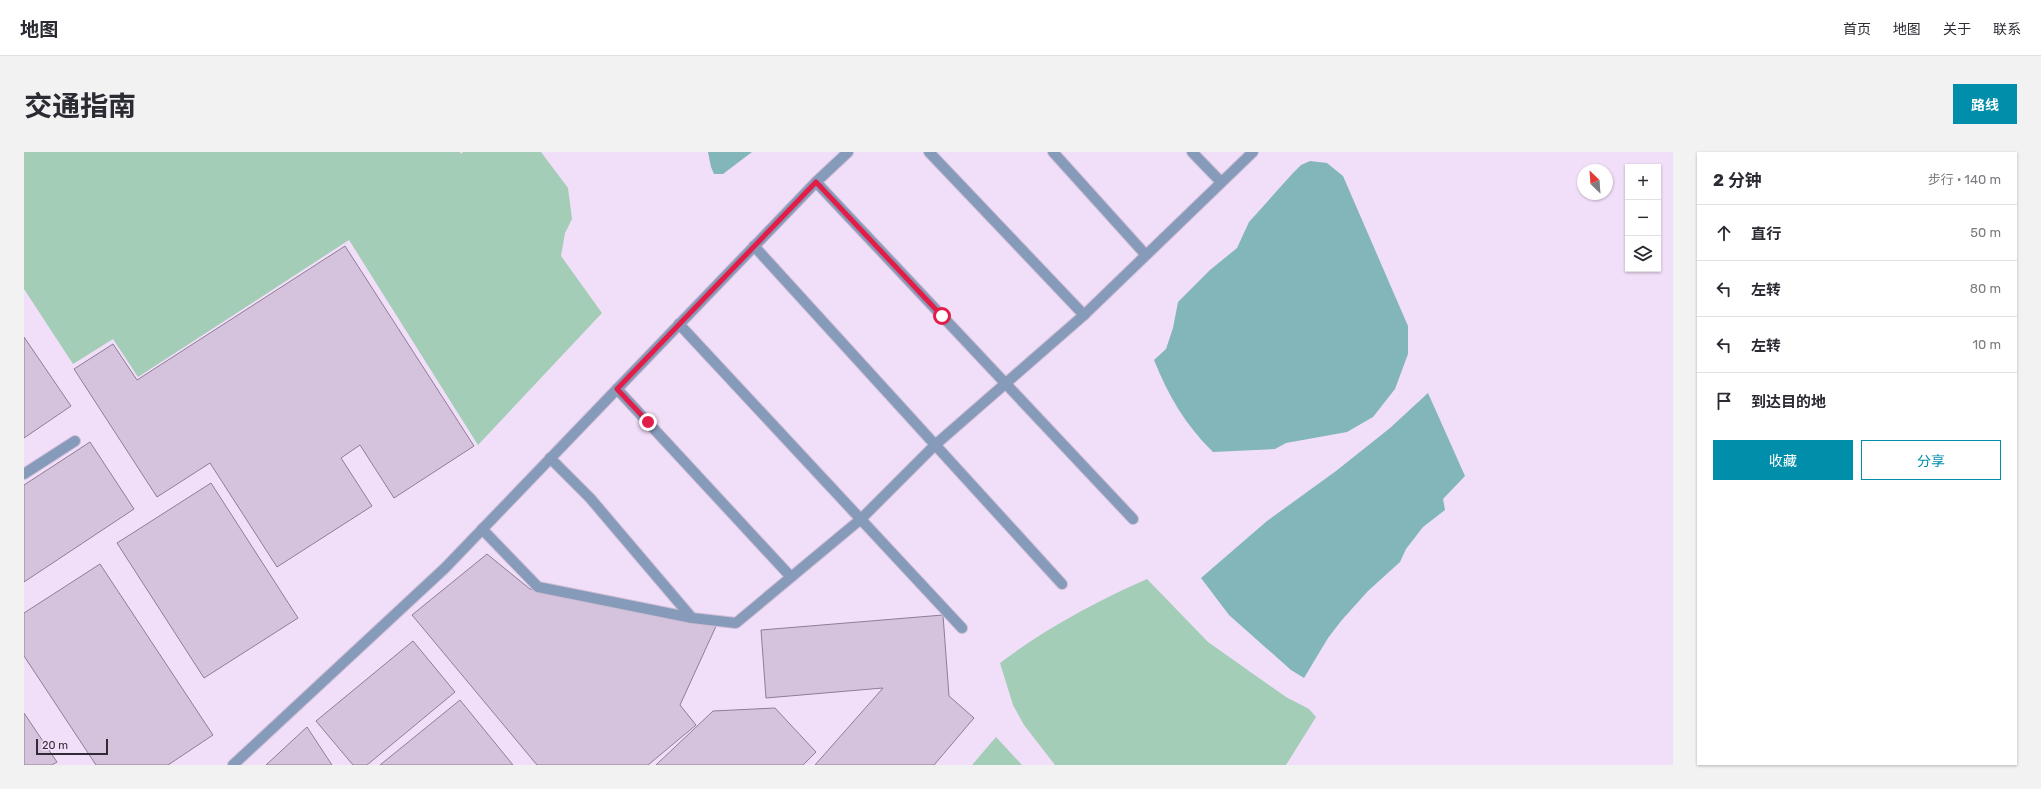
<!DOCTYPE html>
<html lang="zh">
<meta charset="utf-8">
<style>
:root{--surface:#fff;--page:#f2f2f3;--text:#2b2b33;--muted:#7c7c81;--line:#e1e1e2;--accent:#008eaa}
body{margin:0;font-family:Rubik,"Noto Sans SC",sans-serif;background:var(--page);color:var(--text)}
.controls{position:absolute;right:12px;top:12px;display:grid;overflow:hidden;border-radius:0px;box-shadow:0 1px 3px #0004}
.controls button{width:36px;height:36px;display:grid;place-items:center;padding:0;border:0;border-bottom:1px solid var(--line);background:var(--surface);color:var(--text);font:20px sans-serif}
.compass{position:absolute;left:1553px;top:12px;width:36px;height:36px;border-radius:50%;background:var(--surface);box-shadow:0 1px 3px #0004;rotate:335deg}
.scale{position:absolute;left:12px;bottom:10px;width:72px;box-sizing:border-box;padding-left:4px;border:2px solid #312934;border-top:0;font-size:11px;line-height:14px;white-space:nowrap;color:#312934;-webkit-text-stroke:3px #f1def8;paint-order:stroke}
.stop{position:absolute;width:12px;height:12px;margin:-9px;border:3px solid #e11d48;border-radius:50%;background:#fff}
.stop.end{background:#e11d48;border-color:#fff;box-shadow:0 1px 4px #0008}
.list{margin:0;padding:0;list-style:none}
h2{display:flex;justify-content:space-between;align-items:center;height:52px;margin:0;padding:0 16px;font-size:17px}
h2 small{font-size:13px;font-weight:400;color:var(--muted)}
.list li{display:grid;grid-template-columns:26px 1fr auto;gap:12px;align-items:center;box-sizing:border-box;height:56px;padding:0 16px;border-top:1px solid var(--line)}
.list b{display:block;font-size:15px;white-space:nowrap}
.list em{font-size:13px;font-style:normal;color:var(--muted)}
.actions{display:flex;gap:8px;padding:12px 16px}
.actions a{flex:1;padding:9px 0;border:1px solid var(--accent);border-radius:0px;text-align:center;font-size:14px;color:var(--accent)}
.actions .main{background:var(--accent);color:#fff}
.icon{flex:none;width:22px;height:22px;fill:none;stroke:currentColor;stroke-width:2;stroke-linecap:round;stroke-linejoin:round}
.map{position:relative;flex:none;width:1649px;height:613px;overflow:hidden;border-radius:0px}
header{display:flex;align-items:center;gap:24px;box-sizing:border-box;height:56px;padding:0 20px;background:var(--surface);border-bottom:1px solid var(--line)}
header strong{font-size:19px}
nav{display:flex;gap:22px;margin-inline-start:auto;font-size:14px}
.intro{display:flex;align-items:center;justify-content:space-between;box-sizing:border-box;height:96px;padding:0 24px}
h1{margin:0;font-size:28px}
.button{padding:10px 18px;border-radius:0px;background:var(--accent);color:#fff;font-size:14px;font-weight:700}
main{display:flex;gap:24px;padding:0 24px}
aside{flex:1;background:var(--surface);border-radius:0px;box-shadow:0 1px 3px #0004}
.map>svg:first-child{display:block}
.green{fill:#a3cdb7}
.water{fill:#83b6ba}
.building{fill:#d5c2dc;stroke:#8f7d95}
.lines{fill:none;stroke-linecap:round;stroke-linejoin:round}
.lane-casing{stroke:#cebdd5;stroke-width:12}
.street-casing{stroke:#cebdd5;stroke-width:12}
.lane{stroke:#869ab9;stroke-width:10}
.street{stroke:#869ab9;stroke-width:10}
.route{stroke:#e11d48;stroke-width:5}
</style>
<header>
<strong>地图</strong>
<nav><a>首页</a><a>地图</a><a>关于</a><a>联系</a></nav>
</header>
<div class="intro"><h1>交通指南</h1><a class="button">路线</a></div>
<main>
<div class="map">
<svg width="1649" height="613" viewBox="0 0 1649 613">
<rect width="100%" height="100%" fill="#f1def8"/>
<g class="green">
<polygon points="0,0 436,0 437,2 439,0 517,0 544,36 548,67 541,81 537,104 578,161 454,293 325,88 114,225 89,187 49,212 0,137"/>
<path d="M1123,427L1184,490L1262,545L1285,557L1292,565L1262,613H1031L1000,573L989,553L976,511C1021,477 1071,450 1123,427Z"/>
<polygon points="972,585 998,613 948,613"/>
</g>
<g class="water">
<polygon points="684,0 728,0 699,22 690,22 687,15"/>
<path d="M1286,9L1303,11L1319,24L1384,174V202L1371,237L1349,265L1323,280L1262,291L1251,297L1189,300C1162,274 1144,243 1130,208L1142,197L1149,176L1154,150L1186,118L1213,96L1225,70L1269,21L1277,13Z"/>
<polygon points="1404,241 1441,324 1419,347 1421,358 1399,375 1382,397 1376,410 1344,439 1317,469 1304,486 1280,526 1267,518 1205,463 1177,426 1243,369 1312,319 1366,276"/>
</g>
<g class="building">
<polygon points="321,94 450,294 370,346 336,293 317,306 348,354 253,415 186,311 133,345 50,217 89,192 113,228"/>
<polygon points="0,185 47,254 0,286"/>
<polygon points="66,290 110,357 0,430 0,333"/>
<polygon points="187,331 274,466 180,526 93,391"/>
<polygon points="463,402 506,437 693,472 656,553 672,573 624,613 513,613 388,463"/>
<polygon points="76,412 189,583 144,613 72,613 0,504 0,461"/>
<polygon points="919,463 925,544 950,566 910,613 791,613 859,536 742,546 737,478"/>
<polygon points="389,489 431,540 343,613 329,613 292,569"/>
<polygon points="436,548 489,613 356,613"/>
<polygon points="751,556 792,600 779,613 632,613 689,559"/>
<polygon points="0,561 33,610 28,613 0,613"/>
<polygon points="283,575 308,613 242,613"/>
</g>
<g class="lines">
<g class="lane-casing">
<polyline id="lane" points="0,322 51,289"/>
</g>
<g class="street-casing">
<g id="street">
<polyline points="905,0 1060,163"/>
<polyline points="1029,0 1121,102"/>
<polyline points="1168,0 1197,30"/>
<polyline points="792,30 1109,367"/>
<polyline points="730,94 1038,432"/>
<polyline points="655,172 938,476"/>
<polyline points="593,237 767,425"/>
<polyline points="526,306 566,346 668,466"/>
<polyline points="458,377 514,435 668,466 712,471 837,367 911,293 1060,163 1229,0"/>
<polyline points="209,613 421,416 792,30 824,0"/>
</g>
</g>
<use href="#lane" class="lane"/>
<use href="#street" class="street"/>
</g>
<g class="lines">
<polyline class="route" points="624,270 593,237 792,30 918,164"/>
</g>
</svg>
<div class="controls">
<button>+</button>
<button>−</button>
<button><svg class="icon" aria-label="layers" viewBox="0 0 24 24"><path d="M12 4l9 5-9 5-9-5zM3 14l9 5 9-5"/></svg></button>
</div>
<svg class="compass" viewBox="-18 -18 36 36"><path d="M0-13l5 13h-10z" fill="#e53935"/><path d="M0 13l5-13h-10z" fill="#7c7c81"/></svg>
<div class="scale">20 m</div>
<div class="stop" style="left:918px;top:164px"></div>
<div class="stop end" style="left:624px;top:270px"></div>
</div>
<aside>
<h2>2 分钟<small>步行 · 140 m</small></h2>
<ul class="list">
<li><svg class="icon" aria-label="ahead" viewBox="0 0 24 24"><path d="M12 20V5M6 11l6-6 6 6"/></svg><div><b>直行</b></div><em>50 m</em></li>
<li><svg class="icon" aria-label="left" viewBox="0 0 24 24"><path d="M17 20v-9H6M10 6l-5 5 5 5"/></svg><div><b>左转</b></div><em>80 m</em></li>
<li><svg class="icon" aria-label="left" viewBox="0 0 24 24"><path d="M17 20v-9H6M10 6l-5 5 5 5"/></svg><div><b>左转</b></div><em>10 m</em></li>
<li><svg class="icon" aria-label="arrive" viewBox="0 0 24 24"><path d="M6 21V4h12l-3 4 3 4H6"/></svg><div><b>到达目的地</b></div></li>
</ul>
<div class="actions"><a class="main">收藏</a><a>分享</a></div>
</aside>
</main>
